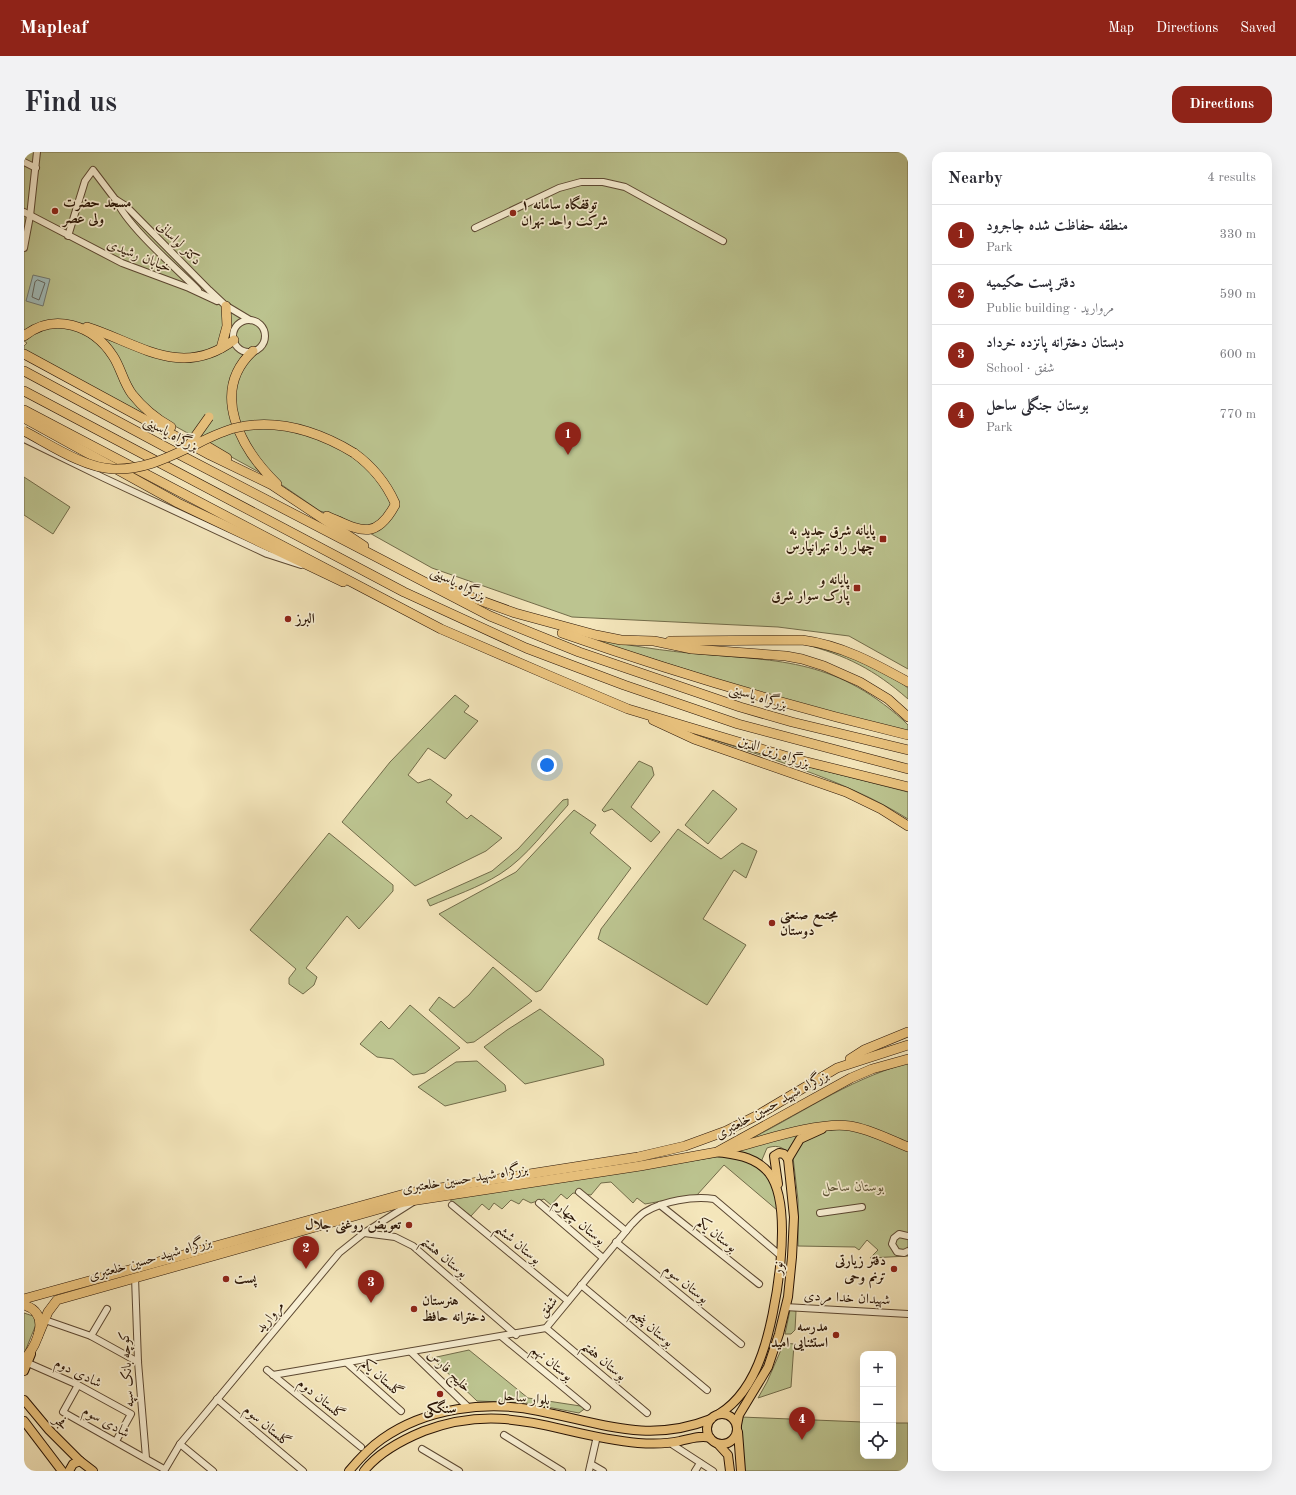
<!DOCTYPE html>
<meta charset="utf-8">
<style>
:root{--surface:#fff;--page:#f2f2f3;--text:#2b2b33;--muted:#7c7c81;--line:#e1e1e2;--accent:#8f2418}
body{margin:0;font-family:"Old Standard TT",Amiri,serif;background:var(--page);color:var(--text)}
.controls{position:absolute;right:12px;bottom:12px;display:grid;overflow:hidden;border-radius:8px;box-shadow:0 4px 16px #0002}
.controls button{width:36px;height:36px;display:grid;place-items:center;padding:0;border:0;border-bottom:1px solid var(--line);background:var(--surface);color:var(--text);font:20px sans-serif}
.you{position:absolute;left:523px;top:613px;width:14px;height:14px;margin:-10px;border:3px solid #fff;border-radius:50%;background:#1a73e8;box-shadow:0 0 0 6px #1a73e833}
.badge{display:grid;place-items:center;width:26px;height:26px;border-radius:50%;background:var(--accent);color:#fff;font-size:13px;font-weight:700}
.pin{position:absolute;translate:-50% -33px;filter:drop-shadow(0 1px 2px #0008)}
.pin::after{content:'';position:absolute;top:21px;width:14px;height:12px;background:inherit;clip-path:polygon(0 0,100% 0,50% 100%)}
.list{margin:0;padding:0;list-style:none}
h2{display:flex;justify-content:space-between;align-items:center;height:52px;margin:0;padding:0 16px;font-size:17px}
h2 small{font-size:13px;font-weight:400;color:var(--muted)}
.list li{display:grid;grid-template-columns:26px 1fr auto;gap:12px;align-items:center;box-sizing:border-box;height:60px;padding:0 16px;border-top:1px solid var(--line)}
.list b{display:block;font-size:15px;white-space:nowrap}
.list p{margin:0;font-size:13px;white-space:nowrap;color:var(--muted)}
.list em{font-size:13px;font-style:normal;color:var(--muted)}
.icon{flex:none;width:22px;height:22px;fill:none;stroke:currentColor;stroke-width:2;stroke-linecap:round;stroke-linejoin:round}
.map{position:relative;flex:none;width:884px;height:1319px;overflow:hidden;border-radius:12px}
header{display:flex;align-items:center;gap:24px;box-sizing:border-box;height:56px;padding:0 20px;background:var(--accent);color:#fff}
header strong{font-size:19px}
nav{display:flex;gap:22px;margin-inline-start:auto;font-size:14px}
.intro{display:flex;align-items:center;justify-content:space-between;box-sizing:border-box;height:96px;padding:0 24px}
h1{margin:0;font-size:28px}
.button{padding:10px 18px;border-radius:12px;background:var(--accent);color:#fff;font-size:14px;font-weight:700}
main{display:flex;gap:24px;padding:0 24px}
aside{flex:1;background:var(--surface);border-radius:12px;box-shadow:0 4px 16px #0002}
.map>svg:first-child{display:block}
.green{fill:#bcc490;stroke:#726c4a}
.water{fill:#a1bdbb;stroke:#717972}
.lines{fill:none;stroke-linecap:round;stroke-linejoin:round}
.shore{stroke:#656860;stroke-width:1}
.minor-casing{stroke:#5c4832;stroke-width:8}
.major-casing{stroke:#291405;stroke-width:10}
.highway-casing{stroke:#291405;stroke-width:10}
.minor{stroke:#f8efd3;stroke-width:6}
.major{stroke:#eac37e;stroke-width:8}
.highway{stroke:#eac37e;stroke-width:9}
.highway-bridge-casing{stroke:#291405;stroke-width:10;stroke-linecap:butt}
.highway-bridge{stroke:#eac37e;stroke-width:9}
.poi-dot{fill:#8f2418;stroke:#f8efd3;stroke-width:1.5}
.labels{text-anchor:middle;dominant-baseline:central;stroke-width:3.5;stroke-linejoin:round;paint-order:stroke}
.poi-label{font-size:14px;font-weight:bold;fill:#291405;stroke:#f8efd3;text-anchor:start}
.street-label{font-size:14px;fill:#291405;stroke:#f8efd3}
.park-label{font-size:14px;font-style:italic;fill:#5c5236;stroke:#f8efd3}
</style>
<header>
<strong>Mapleaf</strong>
<nav><a>Map</a><a>Directions</a><a>Saved</a></nav>
</header>
<div class="intro"><h1>Find us</h1><a class="button">Directions</a></div>
<main>
<div class="map">
<svg width="884" height="1319" viewBox="0 0 884 1319">
<rect width="100%" height="100%" fill="#f4e6bb"/>
<filter id="stains"><feTurbulence type="fractalNoise" baseFrequency=".005" numOctaves="4"/><feColorMatrix values="0 0 0 0 .2 0 0 0 0 .09 0 0 0 0 .02 0 0 0 .5 -.17"/></filter>
<radialGradient id="worn" r=".72"><stop offset=".6" stop-color="#630" stop-opacity="0"/><stop offset="1" stop-color="#630" stop-opacity=".3"/></radialGradient>
<g class="green">
<polygon points="0,0 884,0 884,517 825,484 754,475 548,465 408,416 317,365 296,359 255,331 138,267 133,269 0,199 0,194 3,191 0,189"/>
<polygon points="0,325 46,355 29,382 0,363"/>
<path d="M550,482C588,491 626,497 664,501C752,509 808,505 879,568L884,573V580L733,540Z"/>
<path d="M779,492L814,497L876,530L884,536V547C851,518 822,503 779,492Z"/>
<polygon points="431,543 445,554 440,560 454,569 421,607 404,596 384,623 394,631 406,627 428,643 422,650 443,667 447,663 478,686 462,699 391,734 318,670 366,610"/>
<path d="M664,579L762,609L884,640V667C817,625 738,605 664,579Z"/>
<polygon points="615,609 628,615 630,623 607,655 636,680 627,690 588,657 580,660 578,658"/>
<polygon points="689,638 713,657 684,692 661,673"/>
<path d="M544,647V653C523,676 503,705 476,722C454,736 429,744 406,754L403,748L468,719L494,697L539,648Z"/>
<polygon points="550,658 572,673 566,681 607,716 517,838 512,840 415,762 492,720"/>
<polygon points="654,677 697,707 718,691 733,699 722,726 710,718 679,767 722,793 683,853 574,787 577,777"/>
<polygon points="305,681 369,733 369,739 335,777 323,764 282,816 293,825 290,833 279,842 265,832 265,826 272,817 226,778"/>
<polygon points="469,815 508,849 450,890 443,891 405,858 415,845 430,856 445,843"/>
<polygon points="386,853 436,896 401,921 389,923 369,907 353,905 336,892 357,869 365,877"/>
<polygon points="516,857 579,907 580,913 501,932 460,895 483,878"/>
<polygon points="453,909 481,933 482,939 421,954 394,935 432,910"/>
<path d="M884,911V993L828,972L716,992C775,964 820,929 884,911Z"/>
<polygon points="825,976 884,998 884,1104 846,1106 854,1098 843,1088 835,1098 831,1095 774,1094 774,1048 769,1005 776,991 800,979"/>
<path d="M787,978L773,986L763,1001C759,994 751,993 743,996L737,1010L722,1001L710,999Z"/>
<polygon points="699,1004 722,1007 744,1023 752,1047 753,1058 700,1013 673,1043 621,1052 613,1046 609,1051 587,1030 577,1031 567,1043 549,1041 543,1047 537,1042 527,1053 520,1047 507,1051 499,1047 495,1052 487,1048 478,1057 470,1051 465,1058 458,1052 447,1064 425,1047"/>
<polygon points="766,1158 772,1159 771,1178 767,1182 761,1182"/>
<polygon points="0,1161 9,1164 13,1170 0,1202"/>
<polygon points="760,1191 770,1192 767,1235 734,1246 743,1230"/>
<polygon points="445,1198 504,1246 563,1255 555,1261 502,1251 453,1249 408,1206"/>
<polygon points="717,1265 839,1270 839,1304 869,1304 869,1271 884,1271 884,1319 719,1319"/>
</g>
<polygon class="water" points="9,123 26,127 19,154 2,149"/>
<g class="lines">
<polygon class="shore" points="14,128 21,131 15,148 8,145 11,130"/>
<g class="minor-casing">
<g id="minor">
<polyline points="0,10 12,16"/>
<path d="M92,48C104,75 152,116 174,138"/>
<polyline points="0,60 98,111 165,136 193,149"/>
<polyline points="451,76 535,36 557,30 579,30 601,35 699,89"/>
<polyline points="44,84 61,29 69,18 91,47 102,54 185,138 202,154"/>
<polyline points="0,96 6,64 13,0"/>
<polyline points="201,153 226,168"/>
<circle cx="225" cy="184" r="16"/>
<polyline points="0,287 80,326 243,402 277,413"/>
<polyline points="555,1040 602,1079"/>
<polyline points="515,1051 579,1106"/>
<polyline points="428,1053 544,1149"/>
<polyline points="636,1053 735,1132"/>
<polyline points="796,1061 838,1055"/>
<polyline points="340,1081 371,1085 389,1094 492,1183"/>
<polyline points="884,1084 875,1082 870,1086 868,1092 873,1100 880,1101 884,1099"/>
<polyline points="592,1090 717,1192"/>
<polyline points="111,1125 114,1210 122,1306"/>
<polyline points="557,1133 683,1238"/>
<polyline points="761,1155 884,1162"/>
<polyline points="21,1168 67,1184 114,1210"/>
<polyline points="522,1176 623,1261"/>
<polyline points="67,1184 83,1157"/>
<polyline points="478,1185 563,1255"/>
<polyline points="387,1200 445,1256"/>
<polyline points="4,1211 54,1233 107,1262 92,1289"/>
<polyline points="323,1211 377,1259"/>
<polyline points="243,1218 337,1295"/>
<path d="M249,1223L522,1176L607,1073C612,1068 616,1063 621,1060C639,1049 669,1044 690,1047L757,1104"/>
<polyline points="54,1233 39,1260 140,1317"/>
<polyline points="193,1247 279,1319"/>
<polyline points="480,1283 538,1319"/>
<polyline points="156,1292 189,1319"/>
<polyline points="649,1293 689,1319"/>
<polyline points="398,1297 435,1319"/>
<polyline points="567,1312 579,1319"/>
<polyline points="140,1319 156,1292 315,1101 340,1081 389,1050"/>
<polyline points="565,1319 573,1284"/>
<polyline points="671,1319 676,1311"/>
</g>
</g>
<g class="major-casing">
<g id="major">
<path d="M693,1000C712,1003 731,1004 745,1021C771,1055 752,1163 738,1202C730,1225 716,1249 695,1262"/>
<polyline points="754,1032 750,1004 755,1001 760,1002 764,1007"/>
<polyline points="0,1219 7,1202"/>
<polyline points="0,1248 25,1278 56,1309 69,1319"/>
<circle cx="698" cy="1277" r="15"/>
<polyline points="0,1269 38,1319"/>
<polyline points="713,1273 715,1263 744,1215 755,1182 764,1145 768,1105 770,1065 764,1007 776,987 798,977"/>
<polyline points="714,1280 717,1319"/>
<polyline points="694,1292 704,1303 706,1319"/>
<polyline points="45,1319 49,1312 56,1309"/>
<path d="M325,1319C335,1307 345,1296 358,1287C402,1256 463,1248 515,1259C577,1271 624,1292 687,1267"/>
<path d="M340,1319C355,1300 378,1288 400,1279C484,1248 533,1284 614,1291C628,1292 643,1292 656,1289C667,1287 676,1283 686,1286"/>
</g>
</g>
<g class="highway-casing">
<g id="highway">
<path d="M63,175C114,191 157,228 210,188"/>
<path d="M0,184C30,160 69,173 89,204C97,216 99,230 108,242C119,256 131,266 147,275"/>
<polyline points="197,196 203,174 202,154"/>
<path d="M229,199C185,240 217,297 253,332"/>
<polyline points="0,202 186,303 248,333 340,394"/>
<polyline points="0,219 162,306 466,464 555,500 716,555 768,570 884,598"/>
<polyline points="0,239 380,440 502,496 600,533 714,572 884,617"/>
<polyline points="0,258 417,477 526,524 604,557 771,607 884,635"/>
<polyline points="0,266 154,351 319,430"/>
<polyline points="171,287 203,306"/>
<path d="M330,301C348,314 362,331 371,351"/>
<path d="M303,364C335,378 351,390 371,353"/>
<polyline points="411,432 491,461 572,483 597,488 630,489 668,497 762,504 778,507 800,514 836,530 864,547 884,565"/>
<path d="M538,481C652,521 767,555 884,583"/>
<path d="M646,489L778,488C817,493 850,511 884,530"/>
<polyline points="629,568 670,587 822,640 857,657 884,674"/>
<polyline points="826,907 840,898 884,880"/>
<path d="M706,997C737,989 796,969 826,974C846,977 866,988 884,995"/>
<polyline points="0,1147 384,1041 614,1005 661,994 702,979 734,963 813,916 884,893"/>
<path d="M0,1153C28,1161 13,1193 0,1208"/>
<polyline points="14,1184 24,1160 33,1148 380,1050 616,1014 693,1000 827,926 848,917 884,907"/>
</g>
</g>
<use href="#minor" class="minor"/>
<use href="#major" class="major"/>
<use href="#highway" class="highway"/>
<g class="highway-bridge-casing">
<g id="highway-bridge">
<path d="M0,279C25,292 60,316 89,317C117,318 139,308 164,296C179,289 195,280 211,276C253,266 295,280 330,301"/>
<polyline points="163,296 185,265"/>
</g>
</g>
<use href="#highway-bridge" class="highway-bridge"/>
</g>
<g class="poi-dot">
<circle cx="31" cy="59" r="4"/>
<circle cx="489" cy="61" r="4"/>
<rect x="855" y="383" width="8" height="8" rx="2"/>
<rect x="829" y="432" width="8" height="8" rx="2"/>
<circle cx="264" cy="467" r="4"/>
<circle cx="748" cy="771" r="4"/>
<circle cx="385" cy="1073" r="4"/>
<circle cx="870" cy="1117" r="4"/>
<circle cx="202" cy="1127" r="4"/>
<circle cx="390" cy="1157" r="4"/>
<circle cx="812" cy="1183" r="4"/>
<circle cx="416" cy="1242" r="4"/>
</g>
<g class="labels">
<g class="poi-label">
<text x="39" y="51">مسجد حضرت<tspan x="39" dy="16">ولی عصر</tspan></text>
<text x="497" y="53">توقفگاه سامانه ۱<tspan x="497" dy="16">شرکت واحد تهران</tspan></text>
<text x="851" y="379" text-anchor="end">پایانه شرق جدید به<tspan x="851" dy="16">چهار راه تهرانپارس</tspan></text>
<text x="825" y="428" text-anchor="end">پایانه و<tspan x="825" dy="16">پارک‌ سوار شرق</tspan></text>
<text x="272" y="467">البرز</text>
<text x="756" y="763">مجتمع صنعتی<tspan x="756" dy="16">دوستان</tspan></text>
<text x="377" y="1073" text-anchor="end">تعویض روغنی جلال</text>
<text x="862" y="1109" text-anchor="end">دفتر زیارتی<tspan x="862" dy="16">ترنم وحی</tspan></text>
<text x="210" y="1127">پست</text>
<text x="398" y="1149">هنرستان<tspan x="398" dy="16">دخترانه حافظ</tspan></text>
<text x="804" y="1175" text-anchor="end">مدرسه<tspan x="804" dy="16">استثنایی امید</tspan></text>
<text x="416" y="1257" text-anchor="middle">سنگکی</text>
</g>
<g class="street-label">
<text transform="translate(155 91) rotate(45)">دکتر لواسانی</text>
<text transform="translate(115 104) rotate(22)">خیابان رشیدی</text>
<text transform="translate(147 282) rotate(28)">بزرگراه یاسینی</text>
<text transform="translate(434 432) rotate(27)">بزرگراه یاسینی</text>
<text transform="translate(734 545) rotate(17)">بزرگراه یاسینی</text>
<text transform="translate(750 600) rotate(19)">بزرگراه زین الدین</text>
<text transform="translate(748 953) rotate(-29)">بزرگراه شهید حسین خلعتبری</text>
<text transform="translate(441 1027) rotate(-9)">بزرگراه شهید حسین خلعتبری</text>
<text transform="translate(555 1070) rotate(40)">بوستان چهارم</text>
<text transform="translate(693 1083) rotate(39)">بوستان یکم</text>
<text transform="translate(494 1092) rotate(40)">بوستان ششم</text>
<text transform="translate(420 1105) rotate(40)">بوستان هشتم</text>
<text transform="translate(126 1107) rotate(-16)">بزرگراه شهید حسین خلعتبری</text>
<text transform="translate(754 1116) rotate(-84)">نور</text>
<text transform="translate(662 1132) rotate(39)">بوستان سوم</text>
<text transform="translate(823 1146) rotate(3)">شهیدان خدا مردی</text>
<text transform="translate(524 1155) rotate(-50)">شفق</text>
<text transform="translate(246 1165) rotate(-50)">مروارید</text>
<text transform="translate(628 1176) rotate(40)">بوستان پنجم</text>
<text transform="translate(580 1209) rotate(40)">بوستان هفتم</text>
<text transform="translate(528 1211) rotate(39)">بوستان نهم</text>
<text transform="translate(103 1217) rotate(-94)">کوچه بانک سپه</text>
<text transform="translate(425 1219) rotate(44)">خلیج فارس</text>
<text transform="translate(54 1221) rotate(26)">شادی دوم</text>
<text transform="translate(358 1226) rotate(42)">گلستان یکم</text>
<text transform="translate(500 1246) rotate(6)">بلوار ساحل</text>
<text transform="translate(297 1247) rotate(39)">گلستان دوم</text>
<text transform="translate(82 1270) rotate(29)">شادی سوم</text>
<text transform="translate(37 1271) rotate(47)">فجر</text>
<text transform="translate(243 1274) rotate(40)">گلستان سوم</text>
</g>
<g class="park-label">
<text x="829" y="1035">بوستان ساحل</text>
</g>
</g>
<rect width="100%" height="100%" filter="url(#stains)"/>
<rect width="100%" height="100%" fill="url(#worn)"/>
</svg>
<div class="controls">
<button>+</button>
<button>−</button>
<button><svg class="icon" aria-label="locate" viewBox="0 0 24 24"><circle cx="12" cy="12" r="6"/><path d="M12 2v4M12 18v4M2 12h4M18 12h4"/></svg></button>
</div>
<div class="you"></div>
<div class="pin badge" style="left:544px;top:303px">1</div>
<div class="pin badge" style="left:282px;top:1117px">2</div>
<div class="pin badge" style="left:347px;top:1151px">3</div>
<div class="pin badge" style="left:778px;top:1288px">4</div>
</div>
<aside>
<h2>Nearby<small>4 results</small></h2>
<ul class="list">
<li><span class="badge">1</span><div><b>منطقه حفاظت شده جاجرود</b><p>Park</p></div><em>330 m</em></li>
<li><span class="badge">2</span><div><b>دفتر پست حکیمیه</b><p>Public building · مروارید</p></div><em>590 m</em></li>
<li><span class="badge">3</span><div><b>دبستان دخترانه پانزده خرداد</b><p>School · شفق</p></div><em>600 m</em></li>
<li><span class="badge">4</span><div><b>بوستان جنگلی ساحل</b><p>Park</p></div><em>770 m</em></li>
</ul>
</aside>
</main>
